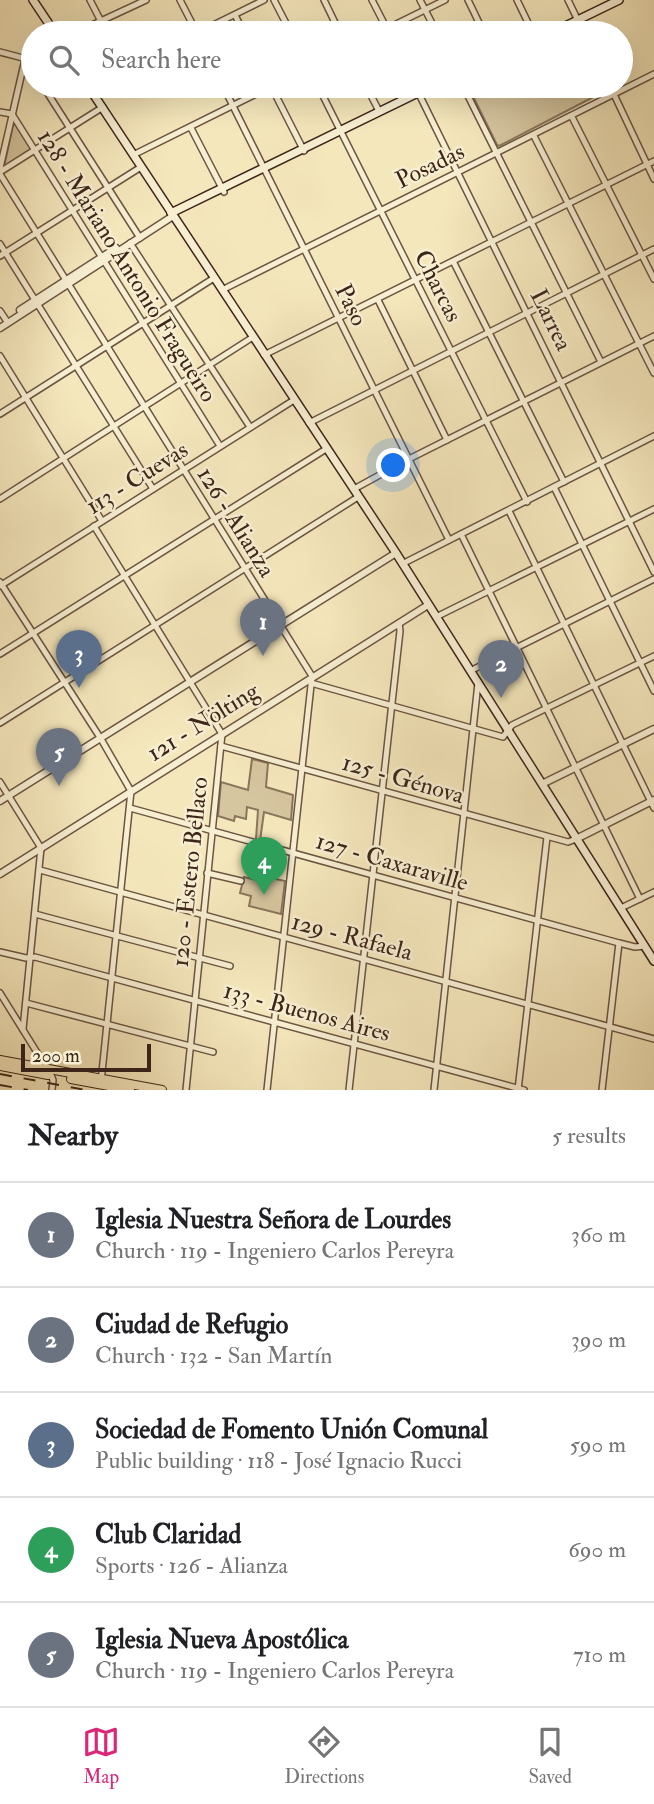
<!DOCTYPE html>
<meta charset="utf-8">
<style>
:root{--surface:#fff;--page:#f6f6f6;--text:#202124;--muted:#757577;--line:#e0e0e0;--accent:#db2777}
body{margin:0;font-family:"IM FELL Double Pica",serif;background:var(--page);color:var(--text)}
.scale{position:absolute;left:21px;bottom:18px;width:130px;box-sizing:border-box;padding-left:7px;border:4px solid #3d2619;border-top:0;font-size:19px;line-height:24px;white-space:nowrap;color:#3d2619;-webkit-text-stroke:5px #f8efd3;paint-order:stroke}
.you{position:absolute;left:394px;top:466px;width:24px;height:24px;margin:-18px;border:5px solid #fff;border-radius:50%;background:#1a73e8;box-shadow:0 0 0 10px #1a73e833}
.badge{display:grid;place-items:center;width:46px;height:46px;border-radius:50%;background:var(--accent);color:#fff;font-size:23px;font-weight:700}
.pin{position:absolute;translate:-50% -58px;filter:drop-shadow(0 2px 4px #0008)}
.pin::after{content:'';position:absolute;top:37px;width:24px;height:21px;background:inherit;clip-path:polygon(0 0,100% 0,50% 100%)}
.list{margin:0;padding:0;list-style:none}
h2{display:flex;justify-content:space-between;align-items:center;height:91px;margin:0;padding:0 28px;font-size:30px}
h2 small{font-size:23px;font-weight:400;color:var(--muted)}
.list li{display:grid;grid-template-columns:46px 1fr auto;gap:21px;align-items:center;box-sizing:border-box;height:105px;padding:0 28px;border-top:2px solid var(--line)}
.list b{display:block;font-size:26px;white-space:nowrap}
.list p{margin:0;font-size:23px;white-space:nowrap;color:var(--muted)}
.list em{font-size:23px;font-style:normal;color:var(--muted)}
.icon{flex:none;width:38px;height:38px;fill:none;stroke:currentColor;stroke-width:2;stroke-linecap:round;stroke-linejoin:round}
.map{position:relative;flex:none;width:654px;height:1090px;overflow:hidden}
.search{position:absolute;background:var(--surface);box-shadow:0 7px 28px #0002;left:21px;right:21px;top:21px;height:77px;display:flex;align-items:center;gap:18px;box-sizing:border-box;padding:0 24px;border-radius:38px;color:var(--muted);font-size:26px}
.sheet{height:616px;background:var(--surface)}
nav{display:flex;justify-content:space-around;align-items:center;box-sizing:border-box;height:98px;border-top:2px solid var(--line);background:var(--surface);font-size:19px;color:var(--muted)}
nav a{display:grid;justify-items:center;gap:4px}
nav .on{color:var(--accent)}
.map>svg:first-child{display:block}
.green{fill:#d6c6a0;stroke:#8a765c;stroke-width:2}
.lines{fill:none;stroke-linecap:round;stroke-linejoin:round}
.minor-casing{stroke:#6b5642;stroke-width:8}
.tertiary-casing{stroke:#6b5642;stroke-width:9}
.secondary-casing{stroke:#3d2619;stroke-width:10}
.primary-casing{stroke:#3d2619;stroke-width:10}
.minor{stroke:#f8efd3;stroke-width:5}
.tertiary{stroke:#f8efd3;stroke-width:6}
.secondary{stroke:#f8efd3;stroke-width:7}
.primary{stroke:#f5e7bc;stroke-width:8}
.rail{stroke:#3d2619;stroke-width:2;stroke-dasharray:12 12;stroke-linecap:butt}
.labels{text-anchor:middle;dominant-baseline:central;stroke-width:5;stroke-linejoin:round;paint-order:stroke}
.street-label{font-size:24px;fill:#3d2619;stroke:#f8efd3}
</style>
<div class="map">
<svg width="654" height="1090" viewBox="0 0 654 1090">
<rect width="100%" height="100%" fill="#f5e7bc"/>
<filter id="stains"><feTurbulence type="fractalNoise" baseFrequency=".00286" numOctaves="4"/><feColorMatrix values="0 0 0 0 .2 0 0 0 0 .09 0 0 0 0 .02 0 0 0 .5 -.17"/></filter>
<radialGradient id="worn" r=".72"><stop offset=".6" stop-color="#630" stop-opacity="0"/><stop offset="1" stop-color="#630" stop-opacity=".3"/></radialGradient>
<g class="green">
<polygon points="468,86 602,86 605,91 499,146 497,145"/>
<polygon points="16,124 32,148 6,167 4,167 13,125"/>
<polygon points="252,759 268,763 266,787 293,795 291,820 264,812 260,841 256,839 258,810 247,807 246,819 235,816 234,821 218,816 221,782 248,790"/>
<polygon points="262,876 285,881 281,914 249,906 251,896 240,893 244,877 260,881"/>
</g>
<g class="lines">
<g class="minor-casing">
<g id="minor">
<polyline points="90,0 107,33"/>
<polyline points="180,0 197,33 264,0"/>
<polyline points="274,0 291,33"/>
<polyline points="324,0 340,33"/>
<polyline points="372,0 389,33"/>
<polyline points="420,0 437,33"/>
<polyline points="468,0 484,33"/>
<polyline points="517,0 533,33"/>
<polyline points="568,0 584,33"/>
<polyline points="235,15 244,33"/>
<polyline points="75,33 146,0"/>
<polyline points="378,33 445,0"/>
<polyline points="0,52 23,58 33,71"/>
<polyline points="43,86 140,238"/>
<polyline points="223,86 449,540"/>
<polyline points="271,86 304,151"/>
<polyline points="318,86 527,502"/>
<polyline points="366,86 379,111"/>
<polyline points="415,86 654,572"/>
<polyline points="463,86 601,362"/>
<polyline points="610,86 654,179"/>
<polyline points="0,112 12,114 220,446"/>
<polyline points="572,117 654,279"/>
<polyline points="191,128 224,192"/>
<polyline points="534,136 654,373"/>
<polyline points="133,155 272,86"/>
<polyline points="0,168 23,68 25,60 33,53"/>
<polyline points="0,172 103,107"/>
<polyline points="0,174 312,676 267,1090"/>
<polyline points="130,243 250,427"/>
<polyline points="0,244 153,489"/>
<polyline points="0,256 141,167"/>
<polyline points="454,263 564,482"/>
<polyline points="222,290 654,74"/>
<polyline points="378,300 447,440"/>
<polyline points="0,311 8,323"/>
<polyline points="264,355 654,161"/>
<polyline points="0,356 102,521"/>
<polyline points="0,414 214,278"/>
<polyline points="309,423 654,249"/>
<polyline points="554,487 654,691"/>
<polyline points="354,489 409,459 654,336"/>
<polyline points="0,499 253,337"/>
<polyline points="509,511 654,808"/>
<polyline points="94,526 222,734 186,1090"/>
<polyline points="461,534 640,899"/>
<polyline points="402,564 654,436"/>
<polyline points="0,582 101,739 131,791 101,1082"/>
<polyline points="0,586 294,400"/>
<polyline points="436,617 654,509"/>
<polyline points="0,654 326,449"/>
<polyline points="470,671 654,579"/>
<polyline points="311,683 503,737 512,725 654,656"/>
<polyline points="0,723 358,497"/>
<polyline points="221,746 568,842 576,839"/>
<polyline points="0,782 41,848 23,1029"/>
<polyline points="130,808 619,943 635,947 645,946"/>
<polyline points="40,870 654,1039"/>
<polyline points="207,873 241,881"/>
<polyline points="621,908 654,892"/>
<polyline points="35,914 230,966"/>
<polyline points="0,952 26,958 35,957 524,1090"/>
<polyline points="0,993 51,1075 53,1080 52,1090"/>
<polyline points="26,1003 213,1052"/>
<polyline points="349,1090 400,631 399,623"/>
<polyline points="434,1090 478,683"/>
<polyline points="518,1090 547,837"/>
<polyline points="602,1090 619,943"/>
</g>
</g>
<g class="tertiary-casing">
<g id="tertiary">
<polyline points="20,310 116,248"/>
<polyline points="0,328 173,216"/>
<polyline points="542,784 654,729"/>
<polyline points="0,801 396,553"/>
<polyline points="576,839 654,800"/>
<polyline points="0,874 428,605"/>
</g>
</g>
<g class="secondary-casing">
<g id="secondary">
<polyline points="33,0 55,33"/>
<polyline points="551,33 619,0"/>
<polyline points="88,86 396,553 654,961"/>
<polyline points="171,213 432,86"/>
</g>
</g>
<g class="primary-casing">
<g id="primary">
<polyline points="0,1060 162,1090"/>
<polyline points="0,1066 48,1075"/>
<polyline points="71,1079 130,1090"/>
</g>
</g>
<use href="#minor" class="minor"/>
<use href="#tertiary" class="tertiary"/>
<use href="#secondary" class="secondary"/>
<use href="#primary" class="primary"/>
<g class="rail">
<polyline points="0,1074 86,1090"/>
<polyline points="0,1085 28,1090"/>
</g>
</g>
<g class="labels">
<g class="street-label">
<text transform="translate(430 166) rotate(-26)">Posadas</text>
<text transform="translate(127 266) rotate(58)">128 - Mariano Antonio Fragueiro</text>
<text transform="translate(438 286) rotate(63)">Charcas</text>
<text transform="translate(351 305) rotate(64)">Paso</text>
<text transform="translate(551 320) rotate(64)">Larrea</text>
<text transform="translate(137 478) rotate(-32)">113 - Cuevas</text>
<text transform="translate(236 522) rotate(58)">126 - Alianza</text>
<text transform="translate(203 722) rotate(-32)">121 - Nölting</text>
<text transform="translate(403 779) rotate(16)">125 - Génova</text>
<text transform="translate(392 862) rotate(16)">127 - Caxaraville</text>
<text transform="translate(190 872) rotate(-84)">120 - Estero Bellaco</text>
<text transform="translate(352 937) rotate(15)">129 - Rafaela</text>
<text transform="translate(307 1012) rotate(15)">133 - Buenos Aires</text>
</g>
</g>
<rect width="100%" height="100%" filter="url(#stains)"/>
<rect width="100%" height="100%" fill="url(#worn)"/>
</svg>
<div class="scale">200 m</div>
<div class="you"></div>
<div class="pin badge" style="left:263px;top:656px;background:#6b7280">1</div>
<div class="pin badge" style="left:501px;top:698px;background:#6b7280">2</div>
<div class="pin badge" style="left:79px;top:688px;background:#5c6f8a">3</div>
<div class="pin badge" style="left:264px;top:895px;background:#2e9e5b">4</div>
<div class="pin badge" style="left:59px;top:786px;background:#6b7280">5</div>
<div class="search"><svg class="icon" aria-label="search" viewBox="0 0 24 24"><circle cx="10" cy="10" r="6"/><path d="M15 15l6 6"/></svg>Search here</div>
</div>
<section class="sheet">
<h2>Nearby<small>5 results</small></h2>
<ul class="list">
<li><span class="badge" style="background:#6b7280">1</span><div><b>Iglesia Nuestra Señora de Lourdes</b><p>Church · 119 - Ingeniero Carlos Pereyra</p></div><em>360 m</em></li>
<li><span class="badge" style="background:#6b7280">2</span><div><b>Ciudad de Refugio</b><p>Church · 132 - San Martín</p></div><em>390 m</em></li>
<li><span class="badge" style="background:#5c6f8a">3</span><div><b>Sociedad de Fomento Unión Comunal</b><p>Public building · 118 - José Ignacio Rucci</p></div><em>590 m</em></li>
<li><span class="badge" style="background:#2e9e5b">4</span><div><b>Club Claridad</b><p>Sports · 126 - Alianza</p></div><em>690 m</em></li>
<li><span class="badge" style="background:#6b7280">5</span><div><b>Iglesia Nueva Apostólica</b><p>Church · 119 - Ingeniero Carlos Pereyra</p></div><em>710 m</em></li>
</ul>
</section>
<nav>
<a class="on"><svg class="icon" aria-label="map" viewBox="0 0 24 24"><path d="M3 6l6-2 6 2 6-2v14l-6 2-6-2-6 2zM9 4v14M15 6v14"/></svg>Map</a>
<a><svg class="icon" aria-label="directions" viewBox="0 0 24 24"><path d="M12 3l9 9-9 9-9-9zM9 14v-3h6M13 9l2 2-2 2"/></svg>Directions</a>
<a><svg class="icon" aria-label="saved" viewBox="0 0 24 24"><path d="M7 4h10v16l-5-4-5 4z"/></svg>Saved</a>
</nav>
